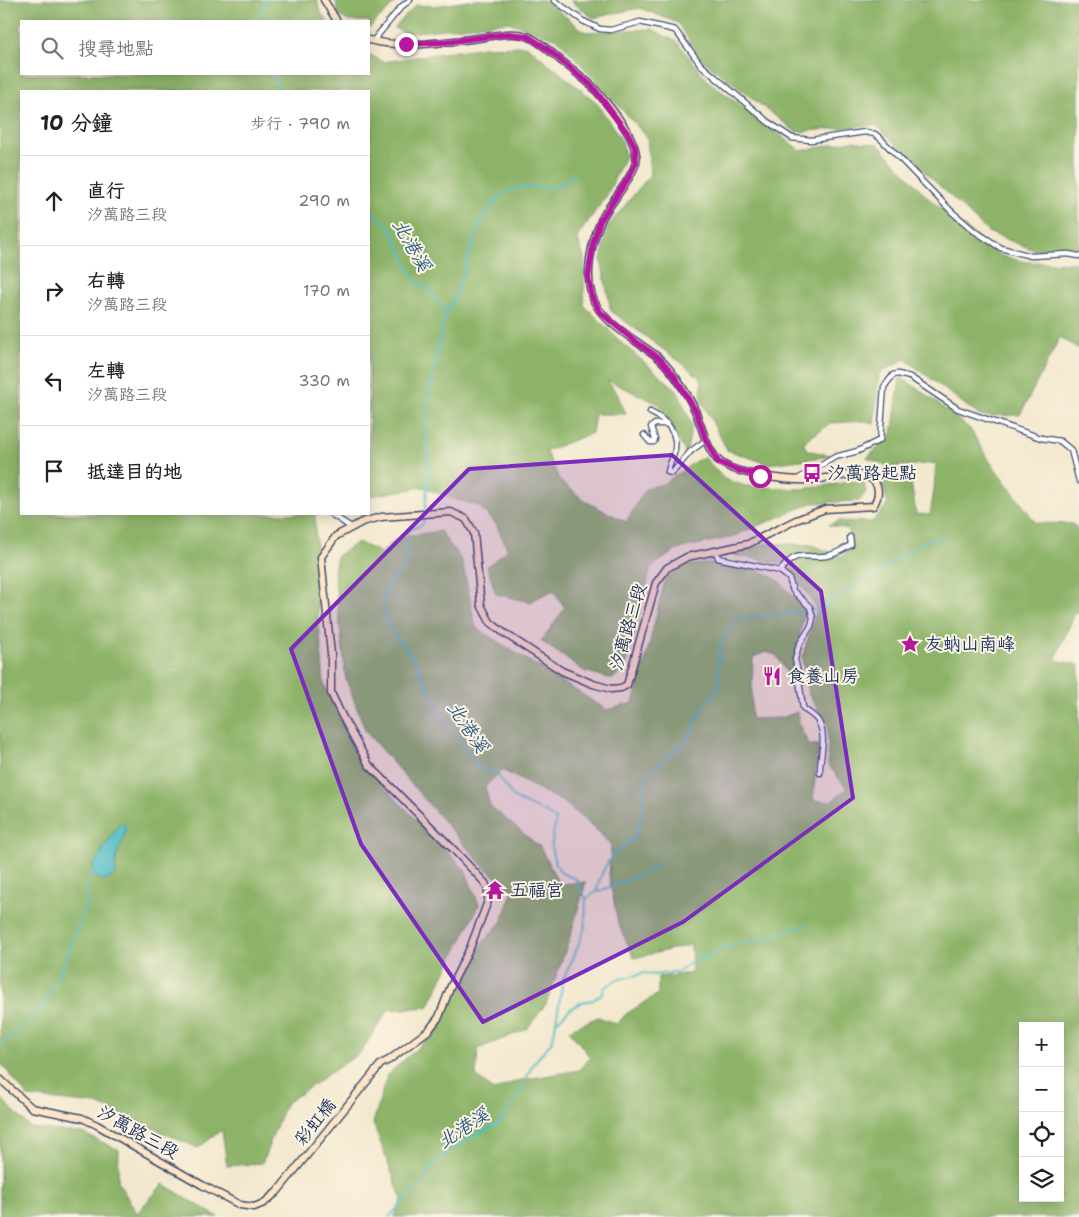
<!DOCTYPE html>
<html lang="zh-TW">
<meta charset="utf-8">
<style>
:root{--surface:#fff;--page:#f6f6f6;--text:#222;--muted:#767676;--line:#e0e0e0}
body{margin:0;font-family:"Shantell Sans","LXGW WenKai TC",sans-serif;background:var(--page);color:var(--text)}
.controls{position:absolute;right:15px;bottom:15px;display:grid;overflow:hidden;border-radius:0px;box-shadow:0 2px 12px #0003}
.controls button{width:45px;height:45px;display:grid;place-items:center;padding:0;border:0;border-bottom:1px solid var(--line);background:var(--surface);color:var(--text);font:25px sans-serif}
.stop{position:absolute;width:15px;height:15px;margin:-11px;border:4px solid #b5179e;border-radius:50%;background:#fff}
.stop.end{background:#b5179e;border-color:#fff;box-shadow:0 1px 5px #0008}
.list{margin:0;padding:0;list-style:none}
h2{display:flex;justify-content:space-between;align-items:center;height:65px;margin:0;padding:0 20px;font-size:21px}
h2 small{font-size:16px;font-weight:400;color:var(--muted)}
.list li{display:grid;grid-template-columns:32px 1fr auto;gap:15px;align-items:center;box-sizing:border-box;height:90px;padding:0 20px;border-top:1px solid var(--line)}
.list b{display:block;font-size:19px;white-space:nowrap}
.list p{margin:0;font-size:16px;white-space:nowrap;color:var(--muted)}
.list em{font-size:16px;font-style:normal;color:var(--muted)}
.icon{flex:none;width:28px;height:28px;fill:none;stroke:currentColor;stroke-width:2;stroke-linecap:round;stroke-linejoin:round}
.map{position:relative;flex:none;width:1079px;height:1217px;overflow:hidden}
.search{position:absolute;background:var(--surface);box-shadow:0 2px 12px #0003;left:20px;top:20px;width:350px;height:55px;display:flex;align-items:center;gap:12px;box-sizing:border-box;padding:0 18px;border-radius:0px;color:var(--muted);font-size:19px}
.panel{position:absolute;background:var(--surface);box-shadow:0 2px 12px #0003;left:20px;top:90px;width:350px;height:425px;border-radius:0px}
.map>svg:first-child{display:block}
.forest{fill:#8cb368;stroke:#547163;fill-rule:evenodd}
.water{fill:#4fbdc5;stroke:#357692}
.lines{fill:none;stroke-linecap:round;stroke-linejoin:round}
.stream{stroke:#4fbdc5;stroke-width:2}
.street-casing{stroke:#3b4b6f;stroke-width:7}
.secondary-casing{stroke:#3b4b6f;stroke-width:9}
.street{stroke:#fff;stroke-width:4.5}
.secondary{stroke:#fde5c5;stroke-width:6}
.route{stroke:#b5179e;stroke-width:6}
.marked{fill:#7b2cbf;fill-opacity:0.2;stroke:#7b2cbf;stroke-width:4;stroke-linejoin:round}
.labels{text-anchor:middle;dominant-baseline:central;stroke-width:4;stroke-linejoin:round;paint-order:stroke}
.poi-label{font-size:18px;fill:#1b2f5e;stroke:#fcf5e5;text-anchor:start}
.street-label{font-size:18px;fill:#1b2f5e;stroke:#fcf5e5}
.water-label{font-size:19px;font-style:italic;fill:#2b5a7d;stroke:#fcf5e5}
</style>
<div class="map">
<svg width="1079" height="1217" viewBox="0 0 1079 1217">
<rect width="100%" height="100%" fill="#fcf5e5"/>
<filter id="ink" filterUnits="userSpaceOnUse"><feTurbulence type="fractalNoise" baseFrequency=".02" numOctaves="2"/><feDisplacementMap in="SourceGraphic" scale="10" xChannelSelector="R" yChannelSelector="G"/><feConvolveMatrix kernelMatrix="1 2 1 2 8 2 1 2 1" color-interpolation-filters="sRGB"/></filter>
<filter id="wash" filterUnits="userSpaceOnUse"><feTurbulence type="fractalNoise" baseFrequency=".0096" numOctaves="4" result="noise"/><feDisplacementMap in="SourceGraphic" scale="20" xChannelSelector="R" yChannelSelector="G"/><feGaussianBlur stdDeviation="1.12" result="paint"/><feColorMatrix in="noise" values="0 0 0 0 0 0 0 0 0 0 0 0 0 0 0 0 0 1.4 0 .05"/><feComposite in="paint" operator="in"/></filter>
<g filter="url(#wash)">
<rect width="100%" height="100%" fill="#f3e8cd"/>
<g class="forest">
<polygon points="0,0 317,0 320,12 328,21 21,21 21,74 369,74 369,54 383,62 484,47 527,46 596,102 622,141 625,156 607,195 577,237 584,258 584,305 624,345 677,390 692,425 686,454 659,404 607,380 617,393 626,414 595,414 592,433 546,451 560,481 585,501 626,522 646,488 663,484 696,461 704,457 724,479 745,486 802,489 863,480 866,492 859,501 812,503 732,537 678,549 651,567 627,663 613,679 584,671 541,641 565,608 553,590 530,602 496,594 487,566 508,550 496,524 479,506 448,497 423,487 369,496 369,91 21,91 21,514 315,514 318,612 324,684 358,760 465,870 479,905 428,1007 388,1010 361,1052 285,1104 262,1163 227,1166 222,1130 198,1148 97,1104 28,1097 0,1062"/>
<polygon points="336,0 398,0 369,28 369,21 348,21 338,15"/>
<polygon points="475,0 545,0 585,32 652,29 677,42 708,81 801,151 851,141 878,144 928,198 1001,256 1026,262 1079,263 1079,349 1060,337 1020,415 980,416 905,359 879,374 874,424 865,421 830,423 803,443 807,450 833,456 768,464 727,450 701,400 702,380 683,364 611,311 601,260 608,226 650,175 647,137 558,39 508,22 407,33 394,28 416,5 435,6"/>
<polygon points="570,0 1079,0 1079,248 1070,246 1034,250 988,232 876,125 796,132 701,59 678,23 640,8 593,18"/>
<path d="M900,378L919,389L970,429L991,463L1036,523L1073,524L1079,531V613H1075L1055,660L1079,665V1217H394L402,1200L373,1123L387,1075L439,1029L474,953L501,922L513,890L507,887L482,865L366,732L346,679L334,572L337,556L358,542L381,553L399,537L440,531L462,561L476,628L607,710L633,703L646,658L665,579L682,566L710,563L758,570L778,580L805,609L791,679L776,655L766,652L753,657L751,719L781,718L797,712L800,727L809,745H818L813,800L831,802L847,788L828,765V726L809,695L802,658L817,609L789,565L733,555L767,543L811,545L843,557L849,546V529L829,525L839,521L872,522L888,504L881,476L911,482L916,514L930,515L934,490L936,463L890,467L867,458L892,434ZM502,770L565,803L599,832L611,846L609,876L618,923L634,958L691,945L692,973L658,977V994L626,1014L617,1024L598,1017L569,1030L590,1057L579,1070L516,1081L494,1091L476,1076L478,1049L527,1029L546,1004L570,937L586,882L559,884L540,847L490,806L485,787ZM1023,1026H1060V1198H1023Z"/>
<polygon points="0,1097 31,1128 82,1133 119,1150 118,1182 137,1213 163,1184 218,1217 0,1217"/>
</g>
<path class="water" d="M119,824H124L126,827C124,845 112,854 116,874C111,881 99,882 93,875V866Z"/>
<g class="lines">
<g class="stream">
<polyline points="260,21 261,11 266,0"/>
<polyline points="271,74 280,91"/>
<polyline points="369,209 390,227 415,282 429,289 446,313 441,331 430,389 426,429 429,467 425,512"/>
<path d="M446,313C450,306 455,298 458,289C469,259 479,199 514,189C539,182 553,197 575,173"/>
<polyline points="89,879 93,872"/>
<polyline points="597,892 638,876 661,863"/>
<path d="M586,899L596,892C600,878 604,864 615,854C620,848 628,844 633,838C642,827 645,792 645,777L688,739L701,711L718,689L719,653L722,640L736,620C764,614 792,615 820,609L926,541L945,536"/>
<polyline points="558,1021 571,1008 582,1002 593,1000 603,993 604,988 616,980 644,973 655,975 680,971 687,965 729,946 770,938 806,925"/>
<polyline points="0,1044 40,1012 63,966 87,904 89,897 87,885"/>
<path d="M389,1217L426,1178L431,1165L468,1139L498,1124L517,1098L533,1064L553,1040L563,980L574,956L585,927L586,899L576,879L561,873C548,853 551,842 556,820L548,814L514,798L499,777L494,772L479,769L438,709L415,660L390,630L383,611L384,598L391,581L405,567L408,531L423,524L424,516"/>
</g>
</g>
</g>
<g filter="url(#ink)">
<g class="lines">
<g class="street-casing">
<g id="street">
<polyline points="554,0 583,21 600,29 611,30 640,22 675,30 701,65 768,122 792,138 811,140 865,132 875,134 881,139 952,212 973,230 1001,248 1031,256 1068,254 1079,256"/>
<polyline points="373,41 401,7 410,0"/>
<path d="M650,412C664,419 678,430 675,449C674,457 669,464 668,472L672,473L691,451L706,440"/>
<polyline points="644,435 650,442 654,442 655,439 651,427 655,424 668,424"/>
<polyline points="798,479 835,457 858,451 880,440 884,387 893,375 898,374 910,377 958,409 1041,438 1060,441 1071,450 1079,481"/>
<polyline points="331,514 351,527"/>
<path d="M716,550L718,558L780,571L789,578L793,591L810,607L813,618L811,626L799,645L795,659L798,673L803,708C807,712 815,716 818,721C828,738 819,756 820,773"/>
<path d="M780,571C799,548 801,559 826,556C835,555 843,549 851,545L850,537"/>
</g>
</g>
<g class="secondary-casing">
<g id="secondary">
<polyline points="324,0 337,21"/>
<path d="M0,1079L32,1108L82,1118L97,1125L202,1185L240,1205L254,1207L264,1203L277,1192L381,1064L389,1060L429,1030L439,1017L450,988L470,948L488,901V890L485,883L453,849L369,765L341,714L331,693V654L321,557L336,536L362,522L381,517L451,512L466,519L474,533L481,605L490,622L504,633L562,671L593,684L611,689L621,688L627,685L656,583L667,568L687,557L748,544L796,520L825,509L873,506C881,494 880,480 864,476C851,472 826,479 812,480C791,481 732,475 718,460C708,450 704,434 699,421C693,401 674,372 659,358C638,341 600,322 592,296C585,274 591,244 600,223C603,214 611,205 616,197C623,187 633,174 636,162C640,140 607,103 593,87C583,77 570,68 559,59C550,51 538,40 527,36C512,31 493,36 479,38C444,42 403,49 369,40"/>
</g>
</g>
<use href="#street" class="street"/>
<use href="#secondary" class="secondary"/>
</g>
</g>
<g class="lines" filter="url(#ink)">
<polyline class="route" points="406,44 445,42 508,34 527,36 546,48 592,86 628,134 635,147 636,162 629,177 600,221 593,244 588,278 592,297 600,312 636,342 660,359 675,377 696,412 706,440 718,462 737,470 760,476"/>
</g>
<path class="marked" d="M672,455L821,591L853,798L683,922L483,1022L361,844L291,649L469,469Z"/>
<defs>
<g id="bus-bare" transform="scale(1.5)"><path d="M-5-6H5V4H4V6H2V4H-2V6H-4V4H-5ZM-3.5-4V0h7V-4ZM-3.5 1.2v1.5H-2V1.2ZM2 1.2v1.5H3.5V1.2Z" fill="#b5179e" stroke="#fcf5e5" stroke-width="2.5" paint-order="stroke"/></g>
<g id="sight-bare" transform="scale(1.5)"><path d="M0-6L1.8-2.2L6-1.7L2.9 1.2L3.7 5.4L0 3.3L-3.7 5.4L-2.9 1.2L-6-1.7L-1.8-2.2Z" fill="#b5179e" stroke="#fcf5e5" stroke-width="2.5" paint-order="stroke"/></g>
<g id="restaurant-bare" transform="scale(1.5)"><path d="M-5-6h1v4h1v-4h1v4h1v-4h1v5L-1.5 .5V6h-2V.5L-5-1ZM5-6V6H3V1.5H1.5Q1.5-4 5-6Z" fill="#b5179e" stroke="#fcf5e5" stroke-width="2.5" paint-order="stroke"/></g>
<g id="temple-bare" transform="scale(1.5)"><path d="M0-6L5-2H3V0L6.5 2.5H4V6H1.5V3h-3V6H-4V2.5H-6.5L-3 0V-2H-5Z" fill="#b5179e" stroke="#fcf5e5" stroke-width="2.5" paint-order="stroke"/></g>
</defs>
<g fill-rule="evenodd">
<use href="#bus-bare" x="812" y="473"/>
<use href="#sight-bare" x="910" y="644"/>
<use href="#restaurant-bare" x="772" y="676"/>
<use href="#temple-bare" x="495" y="890"/>
</g>
<g class="labels">
<g class="poi-label">
<text x="827" y="473">汐萬路起點</text>
<text x="925" y="644">友蚋山南峰</text>
<text x="787" y="676">食養山房</text>
<text x="510" y="890">五福宮</text>
</g>
<g class="street-label">
<text transform="translate(628 627) rotate(-74)">汐萬路三段</text>
<text transform="translate(315 1122) rotate(-51)">彩虹橋</text>
<text transform="translate(138 1132) rotate(29)">汐萬路三段</text>
</g>
<g class="water-label">
<text transform="translate(412 245) rotate(60)">北港溪</text>
<text transform="translate(468 727) rotate(56)">北港溪</text>
<text transform="translate(463 1128) rotate(-33)">北港溪</text>
</g>
</g>
</svg>
<div class="controls">
<button>+</button>
<button>−</button>
<button><svg class="icon" aria-label="locate" viewBox="0 0 24 24"><circle cx="12" cy="12" r="6"/><path d="M12 2v4M12 18v4M2 12h4M18 12h4"/></svg></button>
<button><svg class="icon" aria-label="layers" viewBox="0 0 24 24"><path d="M12 4l9 5-9 5-9-5zM3 14l9 5 9-5"/></svg></button>
</div>
<div class="stop" style="left:760px;top:476px"></div>
<div class="stop end" style="left:406px;top:44px"></div>
<div class="search"><svg class="icon" aria-label="search" viewBox="0 0 24 24"><circle cx="10" cy="10" r="6"/><path d="M15 15l6 6"/></svg>搜尋地點</div>
<section class="panel">
<h2>10 分鐘<small>步行 · 790 m</small></h2>
<ul class="list">
<li><svg class="icon" aria-label="ahead" viewBox="0 0 24 24"><path d="M12 20V5M6 11l6-6 6 6"/></svg><div><b>直行</b><p>汐萬路三段</p></div><em>290 m</em></li>
<li><svg class="icon" aria-label="right" viewBox="0 0 24 24"><path d="M7 20v-9h11M14 6l5 5-5 5"/></svg><div><b>右轉</b><p>汐萬路三段</p></div><em>170 m</em></li>
<li><svg class="icon" aria-label="left" viewBox="0 0 24 24"><path d="M17 20v-9H6M10 6l-5 5 5 5"/></svg><div><b>左轉</b><p>汐萬路三段</p></div><em>330 m</em></li>
<li><svg class="icon" aria-label="arrive" viewBox="0 0 24 24"><path d="M6 21V4h12l-3 4 3 4H6"/></svg><div><b>抵達目的地</b></div></li>
</ul>
</section>
</div>
